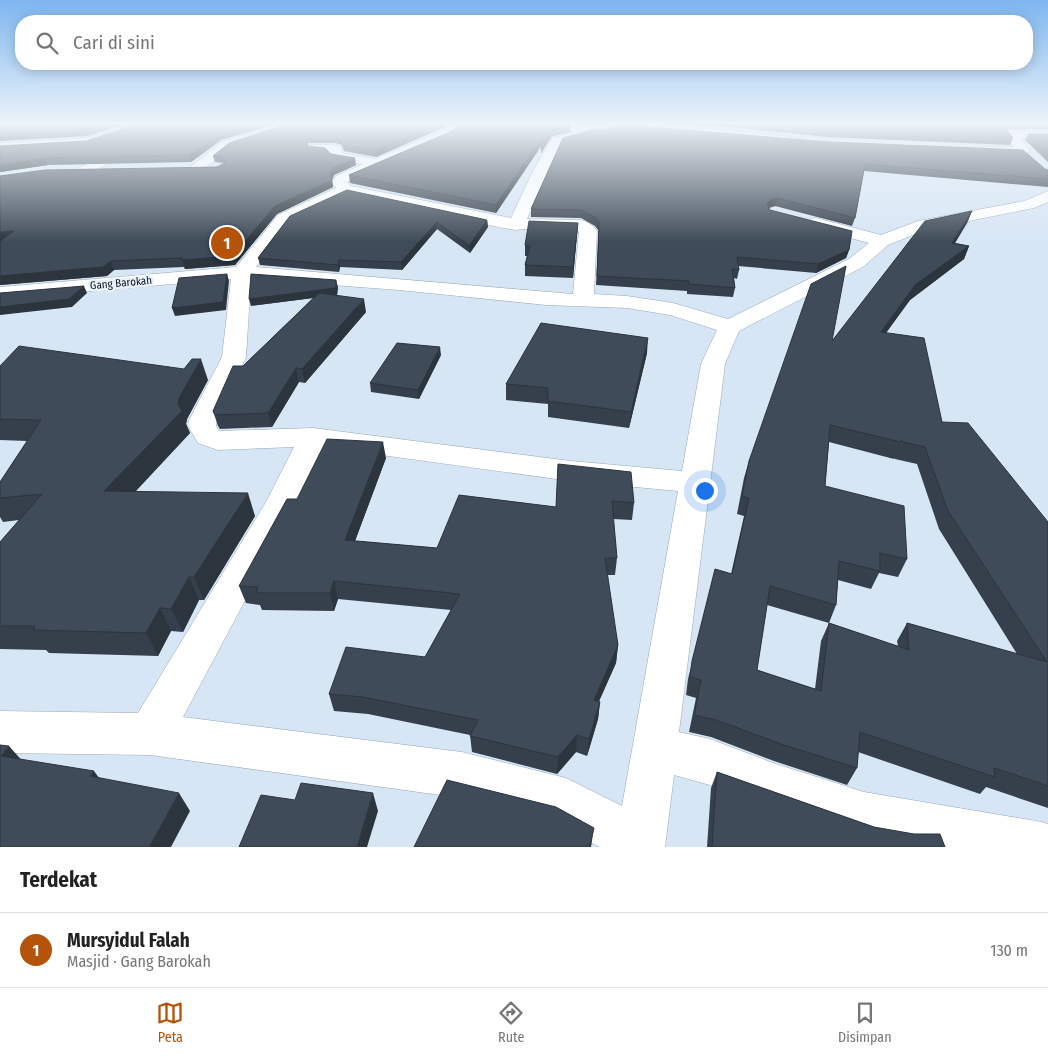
<!DOCTYPE html>
<html lang="id">
<meta charset="utf-8">
<style>
:root{--surface:#fff;--page:#f6f6f6;--text:#222;--muted:#767676;--line:#e0e0e0;--accent:#b45309}
body{margin:0;font-family:"Fira Sans Condensed",sans-serif;background:var(--page);color:var(--text)}
.you{position:absolute;left:704px;top:490px;width:18px;height:18px;margin:-12px;border:4px solid #fff;border-radius:50%;background:#1a73e8;box-shadow:0 0 0 8px #1a73e833}
.badge{display:grid;place-items:center;width:32px;height:32px;border-radius:50%;background:var(--accent);color:#fff;font-size:16px;font-weight:700}
.pin{position:absolute;translate:-50% -50%;border:2px solid #fff;box-shadow:0 1px 5px #0006}
.list{margin:0;padding:0;list-style:none}
h2{display:flex;justify-content:space-between;align-items:center;height:65px;margin:0;padding:0 20px;font-size:21px}
h2 small{font-size:16px;font-weight:400;color:var(--muted)}
.list li{display:grid;grid-template-columns:32px 1fr auto;gap:15px;align-items:center;box-sizing:border-box;height:75px;padding:0 20px;border-top:1px solid var(--line)}
.list b{display:block;font-size:19px;white-space:nowrap}
.list p{margin:0;font-size:16px;white-space:nowrap;color:var(--muted)}
.list em{font-size:16px;font-style:normal;color:var(--muted)}
.icon{flex:none;width:28px;height:28px;fill:none;stroke:currentColor;stroke-width:2;stroke-linecap:round;stroke-linejoin:round}
.map{position:relative;flex:none;width:1048px;height:847px;overflow:hidden}
.search{position:absolute;background:var(--surface);box-shadow:0 2px 12px #0003;left:15px;right:15px;top:15px;height:55px;display:flex;align-items:center;gap:12px;box-sizing:border-box;padding:0 18px;border-radius:20px;color:var(--muted);font-size:19px}
.sheet{height:140px;background:var(--surface)}
nav{display:flex;justify-content:space-around;align-items:center;box-sizing:border-box;height:70px;border-top:1px solid var(--line);background:var(--surface);font-size:14px;color:var(--muted)}
nav a{display:grid;justify-items:center;gap:2px}
nav .on{color:var(--accent)}
.map>svg:first-child{display:block}
.lines{fill:none;stroke-linecap:round;stroke-linejoin:round}
.street-casing{stroke:#9aa7b6;stroke-width:1}
.street{fill:#fff;fill-rule:evenodd}
.wall{fill:#36404c;fill-rule:evenodd}
.shaded-wall{fill:#2c343e}
.building{fill:#3f4b58;stroke:#2c343e;fill-rule:evenodd}
.labels{text-anchor:middle;dominant-baseline:central;stroke-width:5;stroke-linejoin:round;paint-order:stroke}
.far-street-label{font-size:11px;fill:#0d1217;stroke:#e9f2fc}
</style>
<div class="map">
<svg width="1048" height="847" viewBox="0 0 1048 847">
<rect width="100%" height="100%" fill="#d7e6f5"/>
<g class="lines">
<g class="street-casing">
<g id="street">
<polygon points="130,124 146,124 144,126 88,146 0,151 0,143 87,138"/>
<polygon points="280,124 297,124 295,126 230,148 200,172 195,173 188,169 222,142"/>
<path d="M454,124H467L450,137L347,182L351,186L511,218L533,171L552,138L580,131L548,127L543,124H576L602,126L618,124H644L695,126L792,137L794,140L792,143L788,144L695,134L624,129L602,134L595,133L561,143L527,219L581,220C588,222 593,225 597,231L594,294L627,296L673,303L728,319L849,259L869,243L810,227L808,223L810,219L816,218L881,235L918,221L1024,201L1048,191V202L1034,208L928,229L888,245L863,267L739,331L725,364L679,732L710,739L773,763L864,792L1042,822L1048,824V847H902L864,840L773,809L710,785L674,775L665,847H600L571,833L556,823L462,798L150,755L0,753V711L138,713L266,502L294,447L218,450L198,443L188,426L189,420L222,357L231,279L0,299V287L236,267L278,215L336,188L332,183L336,176L363,164L332,159L328,155L329,153L309,151L308,148L309,145H334L341,147L342,153L375,159L442,131ZM348,194L503,228L516,230L522,229L577,230L579,232L573,294L256,267L290,221ZM251,279L399,290L546,305L627,308L670,315L717,330L701,364L682,471L571,461L313,428L219,431L216,426L217,420L246,357ZM323,447L571,481L678,491L622,806L566,778L462,752L183,717L297,503Z"/>
<polygon points="1010,130 1048,131 1048,139 1020,138 1030,151 1024,155 983,153 982,150 983,147 1014,147 1004,134"/>
<polygon points="131,142 137,146 135,149 90,173 85,174 78,170 80,167"/>
</g>
</g>
<use href="#street" class="street"/>
</g>
<g class="wall">
<polygon points="288,124 451,124 376,157 344,151 342,145 335,143 308,143 308,146 331,154 356,165 334,175 332,180 333,187 277,214 235,265 185,269 184,267 114,270 107,276 0,285 0,176 217,167 224,163 215,162 213,156"/>
<polygon points="669,124 1048,124 1048,129 1006,129 1013,138 1010,145 827,137 731,127"/>
<polygon points="570,125 570,132 552,136 541,153 542,145 496,213 350,183 349,175 450,132"/>
<polygon points="1028,134 1048,134 1048,162 1025,140"/>
<polygon points="563,138 1045,169 1048,170 1048,187 864,171 855,218 852,226 775,206 769,208 770,210 849,250 846,258 816,273 738,266 739,270 737,279 734,278 735,288 733,297 687,294 687,291 596,285 599,231 595,226 581,218 531,217 531,209"/>
<polygon points="221,140 191,162 48,165 0,172 0,146 86,141"/>
<path d="M972,211L967,223L955,243L969,246L964,259L910,300L886,332L942,422L1048,522V808L986,787L980,794L858,752L857,768L847,785L774,761L711,737L689,732L696,698L686,695L688,679L715,569L731,574L744,516L737,514L744,478L749,461L832,341ZM829,442L894,459V458L895,459L917,464L939,529L1017,654L907,623L897,641L898,646L829,623L821,641L815,689L757,670L767,605L829,623L836,605L838,580L871,589L879,573L898,577L907,559L825,486Z"/>
<polygon points="290,216 487,220 488,227 470,253 437,229 402,270 340,267 339,272 260,265 258,258"/>
<polygon points="578,223 573,278 525,276 525,265 527,256 525,256 525,245"/>
<polygon points="338,287 337,295 366,312 305,383 299,382 272,427 220,429 218,426 213,411 243,366 313,298 251,306"/>
<polygon points="647,353 629,428 548,417 548,404 506,400 506,384"/>
<polygon points="441,355 419,399 371,392 370,383"/>
<polygon points="0,366 208,380 187,419 186,424 190,433 136,491 255,516 204,600 199,600 183,632 171,631 158,656 49,653 46,650 0,649 0,542 19,520 3,522 0,517 0,482 27,441 0,440"/>
<polygon points="386,458 355,541 437,548 556,507 558,464 634,503 632,520 613,519 617,558 615,575 607,575 618,645 616,663 599,701 600,702 598,719 587,756 576,752 557,774 472,752 470,735 368,714 334,711 329,694 425,657 451,610 338,599 334,611 262,610 260,605 246,603 239,586 297,499"/>
<polygon points="717,772 874,827 945,847 707,847 711,788"/>
</g>
<g class="shaded-wall">
<polygon points="104,124 125,124 87,136 0,141 0,135"/>
<polygon points="253,124 275,124 221,140 191,162 189,155 220,134"/>
<polygon points="436,124 451,124 376,157 375,150"/>
<polygon points="570,125 570,132 552,136 541,153 541,146 552,130"/>
<polygon points="543,136 543,143 496,213 496,205"/>
<polygon points="307,137 308,143 306,149 305,142"/>
<polygon points="45,158 48,165 0,172 0,165"/>
<polygon points="355,158 356,165 334,175 332,180 333,187 277,214 235,265 185,269 182,260 275,206 329,176 333,168"/>
<polygon points="777,198 775,206 768,208 767,204 770,200"/>
<polygon points="972,211 967,223 947,256 952,243"/>
<polygon points="487,220 488,227 470,253 469,246"/>
<polygon points="437,222 437,229 402,270 401,262"/>
<polygon points="578,223 577,233 573,278 573,267"/>
<polygon points="14,231 0,241 0,232"/>
<polygon points="969,246 964,259 910,300 876,347 881,332 915,285"/>
<polygon points="849,250 846,258 816,273 818,264"/>
<polygon points="339,260 340,267 339,272 338,265"/>
<polygon points="111,261 114,270 107,276 0,285 0,276"/>
<polygon points="227,274 229,281 226,310 175,316 172,308"/>
<polygon points="336,280 338,287 337,295 251,306 249,299"/>
<polygon points="84,286 87,293 72,307 0,315 0,307"/>
<polygon points="364,299 366,312 305,383 302,369"/>
<polygon points="648,338 647,353 629,428 631,412"/>
<polygon points="440,347 441,355 419,399 418,390"/>
<polygon points="201,359 208,380 187,419 186,424 190,433 115,513 104,491 178,404 179,398"/>
<polygon points="296,368 299,382 272,427 268,413"/>
<polygon points="383,442 386,458 349,557 345,540"/>
<polygon points="248,493 255,516 204,600 194,577"/>
<polygon points="189,577 199,600 183,632 171,609"/>
<polygon points="334,581 338,599 334,611 330,593"/>
<polygon points="160,608 171,631 158,656 146,633"/>
<polygon points="618,645 616,663 592,717 594,700"/>
<polygon points="600,702 598,719 587,756 589,739"/>
<polygon points="577,735 576,752 557,774 558,757"/>
<polygon points="9,746 25,764 1,756"/>
<polygon points="94,771 107,789 90,776"/>
<polygon points="179,793 190,811 171,847 149,847"/>
<polygon points="373,793 378,811 367,847 357,847"/>
<polygon points="594,828 591,847 589,847"/>
</g>
<g class="building">
<polygon points="0,124 104,124 84,130 0,135"/>
<polygon points="137,124 253,124 220,134 189,155 45,158 0,165 0,146 86,141"/>
<polygon points="288,124 436,124 375,150 343,145 340,139 333,137 307,137 305,142 308,146 325,148 331,154 355,158 333,168 329,176 332,180 275,206 233,256 182,260 182,258 111,261 103,267 0,276 0,241 14,231 0,232 0,176 45,170 217,167 225,163 226,160 222,156 213,156 229,143"/>
<polygon points="461,124 557,124 570,125 552,130 541,146 543,136 496,205 349,175 450,132"/>
<polygon points="758,124 1008,124 1005,128 1013,138 829,131"/>
<polygon points="625,125 829,142 1023,150 1045,169 1048,170 1048,179 865,164 855,218 777,198 770,200 767,204 770,210 852,231 849,250 818,264 737,257 739,270 732,269 735,288 689,284 689,281 597,276 599,223 596,218 581,210 531,209 563,138 596,129 603,130"/>
<polygon points="1028,134 1048,134 1048,153"/>
<polygon points="347,190 487,220 469,246 437,222 401,262 339,260 338,265 258,258 290,216"/>
<path d="M972,211L952,243L969,246L915,285L881,332L924,338L942,422L968,423L1048,522V786L994,768L995,777L860,732L857,768L781,744L716,720L694,715L701,680L690,677L692,661L715,569L732,574L749,498L742,496L749,461L811,284L846,266L832,341L925,221ZM830,425L901,442V440L903,442L925,447L948,511L1047,662L907,623L909,650L829,623L821,691L757,670L770,586L836,605L839,561L880,571V553L907,559L904,506L825,486Z"/>
<polygon points="529,221 578,223 573,267 525,265 530,246 525,245"/>
<polygon points="227,274 223,302 172,308 179,278"/>
<polygon points="251,274 336,280 336,288 249,299"/>
<polygon points="84,286 69,299 0,307 0,293"/>
<polygon points="319,293 364,299 302,369 296,368 268,413 215,415 213,411 233,366 243,366"/>
<polygon points="541,323 648,338 631,412 548,401 548,388 506,384"/>
<polygon points="397,343 440,347 418,390 370,383"/>
<polygon points="19,346 184,369 192,359 201,359 179,398 178,404 182,411 104,491 248,493 194,577 189,577 171,609 160,608 146,633 33,630 35,626 0,626 0,542 42,494 0,498 0,482 41,420 0,419 0,366"/>
<polygon points="327,439 383,442 345,540 437,548 459,495 556,507 558,464 631,472 634,503 612,501 617,558 605,558 618,645 594,700 600,702 589,739 577,735 558,757 470,736 478,720 363,697 329,694 346,647 425,657 460,594 334,581 330,593 256,593 258,587 239,586 287,499 297,499"/>
<polygon points="0,745 9,746 1,756 94,771 90,776 179,793 149,847 0,847"/>
<polygon points="717,772 874,827 914,834 940,834 945,847 712,847"/>
<polygon points="447,780 556,807 594,828 589,847 414,847"/>
<polygon points="301,783 373,793 357,847 239,847 261,795 295,800"/>
</g>
<linearGradient id="sky" x2="0" y2="1"><stop stop-color="#7db6ef"/><stop offset="0.51" stop-color="#edf4fa"/><stop offset="1" stop-color="#edf4fa" stop-opacity="0"/></linearGradient>
<rect width="1048" height="242" fill="url(#sky)"/>
<g class="labels">
<g class="far-street-label">
<text transform="translate(121 283) rotate(-5)">Gang Barokah</text>
</g>
</g>
</svg>
<div class="you"></div>
<div class="pin badge" style="left:227px;top:243px">1</div>
<div class="search"><svg class="icon" aria-label="search" viewBox="0 0 24 24"><circle cx="10" cy="10" r="6"/><path d="M15 15l6 6"/></svg>Cari di sini</div>
</div>
<section class="sheet">
<h2>Terdekat<small></small></h2>
<ul class="list">
<li><span class="badge">1</span><div><b>Mursyidul Falah</b><p>Masjid · Gang Barokah</p></div><em>130 m</em></li>
</ul>
</section>
<nav>
<a class="on"><svg class="icon" aria-label="map" viewBox="0 0 24 24"><path d="M3 6l6-2 6 2 6-2v14l-6 2-6-2-6 2zM9 4v14M15 6v14"/></svg>Peta</a>
<a><svg class="icon" aria-label="directions" viewBox="0 0 24 24"><path d="M12 3l9 9-9 9-9-9zM9 14v-3h6M13 9l2 2-2 2"/></svg>Rute</a>
<a><svg class="icon" aria-label="saved" viewBox="0 0 24 24"><path d="M7 4h10v16l-5-4-5 4z"/></svg>Disimpan</a>
</nav>
